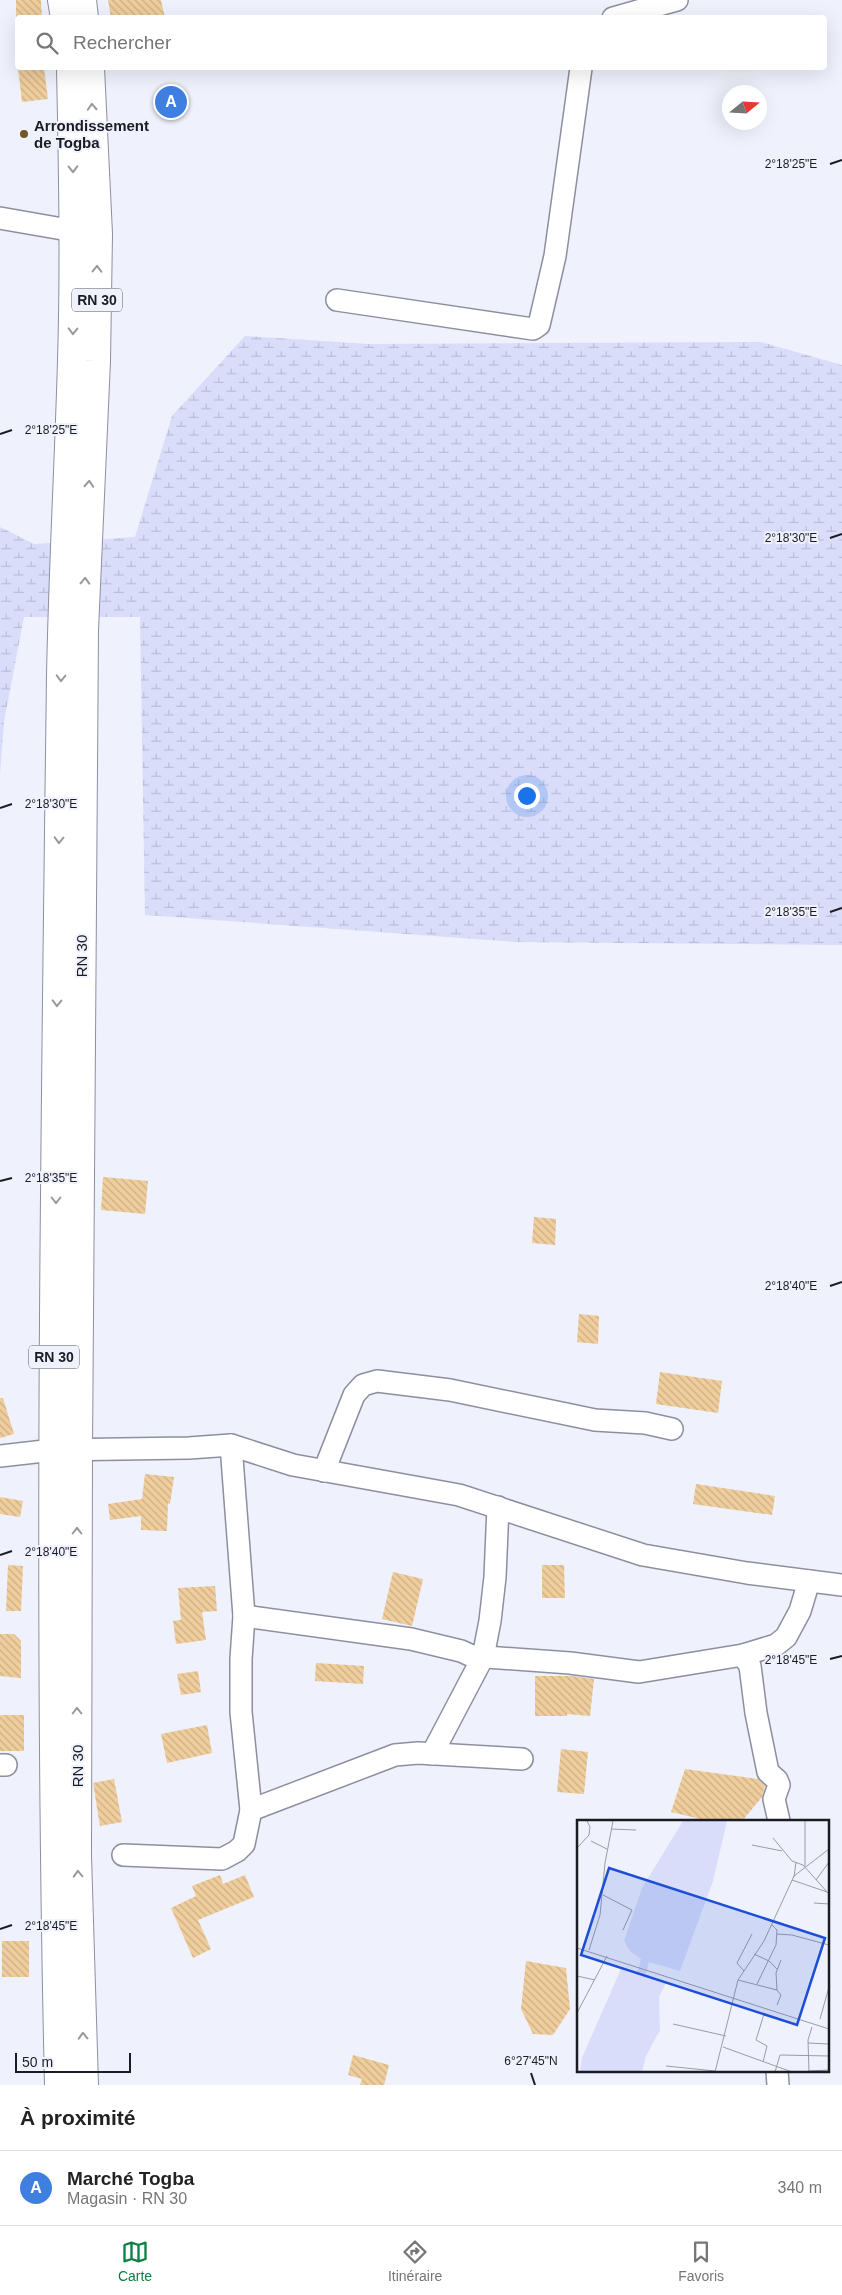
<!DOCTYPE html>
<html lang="fr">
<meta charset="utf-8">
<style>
:root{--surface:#fff;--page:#f6f6f6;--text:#222;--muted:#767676;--line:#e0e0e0;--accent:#0b8043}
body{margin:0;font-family:Helvetica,sans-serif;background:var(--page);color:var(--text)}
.compass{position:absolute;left:722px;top:85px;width:45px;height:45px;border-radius:50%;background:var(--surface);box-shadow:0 5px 20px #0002;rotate:72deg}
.scale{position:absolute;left:15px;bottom:12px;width:116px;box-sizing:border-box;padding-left:5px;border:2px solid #1b1c23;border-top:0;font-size:14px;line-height:18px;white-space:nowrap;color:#1b1c23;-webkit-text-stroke:4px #eff1fc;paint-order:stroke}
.you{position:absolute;left:526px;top:795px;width:18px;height:18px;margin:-12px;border:4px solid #fff;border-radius:50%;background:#1a73e8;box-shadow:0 0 0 8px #1a73e833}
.badge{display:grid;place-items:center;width:32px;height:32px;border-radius:50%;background:var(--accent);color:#fff;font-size:16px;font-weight:700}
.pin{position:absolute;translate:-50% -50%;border:2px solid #fff;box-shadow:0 1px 5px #0006}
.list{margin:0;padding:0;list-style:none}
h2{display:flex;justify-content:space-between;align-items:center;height:65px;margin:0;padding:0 20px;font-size:21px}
h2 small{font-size:16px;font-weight:400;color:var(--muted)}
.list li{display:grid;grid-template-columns:32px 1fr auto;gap:15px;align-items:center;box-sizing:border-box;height:75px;padding:0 20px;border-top:1px solid var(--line)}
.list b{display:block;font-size:19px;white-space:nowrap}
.list p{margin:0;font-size:16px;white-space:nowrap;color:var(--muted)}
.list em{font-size:16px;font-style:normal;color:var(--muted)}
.icon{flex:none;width:28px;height:28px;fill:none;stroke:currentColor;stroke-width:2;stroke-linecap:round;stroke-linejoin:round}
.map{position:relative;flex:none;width:842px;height:2085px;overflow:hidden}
.search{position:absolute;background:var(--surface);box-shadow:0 5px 20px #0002;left:15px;right:15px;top:15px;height:55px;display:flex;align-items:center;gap:12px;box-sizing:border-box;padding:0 18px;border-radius:5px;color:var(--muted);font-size:19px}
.sheet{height:140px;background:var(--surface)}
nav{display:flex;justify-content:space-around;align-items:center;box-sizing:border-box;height:70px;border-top:1px solid var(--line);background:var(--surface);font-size:14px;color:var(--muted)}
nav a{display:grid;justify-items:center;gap:2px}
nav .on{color:var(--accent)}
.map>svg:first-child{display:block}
.wetland{fill:url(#wetland-marsh)}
.building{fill:url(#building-back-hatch)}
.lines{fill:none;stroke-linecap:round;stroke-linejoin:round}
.minor-casing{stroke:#8d8fa0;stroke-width:24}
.major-casing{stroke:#8d8fa0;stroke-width:30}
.minor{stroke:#fff;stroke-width:21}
.major{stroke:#fff;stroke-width:28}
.oneway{stroke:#98999c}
.ticks{fill:none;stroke:#1b1c23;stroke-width:2}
.poi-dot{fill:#725528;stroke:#eff1fc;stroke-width:2}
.labels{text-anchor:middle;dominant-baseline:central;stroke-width:4;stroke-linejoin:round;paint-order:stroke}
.shield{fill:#eff1fc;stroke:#5b5c64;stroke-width:1}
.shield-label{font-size:14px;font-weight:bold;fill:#1b1c23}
.poi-label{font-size:15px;font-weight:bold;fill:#1b1c23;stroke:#eff1fc;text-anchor:start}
.street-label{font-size:15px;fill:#1b1c23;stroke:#eff1fc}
.inset-road{fill:none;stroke:#9a9ca5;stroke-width:1}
.view{fill:#1d4ed8;fill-opacity:0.15;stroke:#1d4ed8;stroke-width:2.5}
.inset-edge{fill:none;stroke:#1b1c23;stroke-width:2.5}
.ticks-label{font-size:12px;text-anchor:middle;fill:#1b1c23;stroke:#eff1fc;stroke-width:4;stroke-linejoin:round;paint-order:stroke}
</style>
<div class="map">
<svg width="842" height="2085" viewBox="0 0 842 2085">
<defs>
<pattern id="wetland-marsh" width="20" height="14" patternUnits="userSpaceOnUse" patternTransform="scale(1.25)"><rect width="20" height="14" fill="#d9ddfa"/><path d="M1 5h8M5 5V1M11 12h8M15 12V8" fill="none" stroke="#babdd6"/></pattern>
<pattern id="building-back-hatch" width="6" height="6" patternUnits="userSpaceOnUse" patternTransform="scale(1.25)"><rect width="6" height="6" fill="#efcd9c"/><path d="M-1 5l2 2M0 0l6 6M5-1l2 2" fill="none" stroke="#ccaf86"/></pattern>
</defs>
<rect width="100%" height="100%" fill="#eff1fc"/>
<polygon class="wetland" points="245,336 368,344 761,342 842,365 842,945 516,942 145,915 140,617 24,617 4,722 0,774 0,527 34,544 135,537 172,416"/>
<g class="building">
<polygon points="16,0 41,0 42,18 16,18"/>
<polygon points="108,0 161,0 165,18 111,18"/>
<polygon points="18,68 44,68 48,99 22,102"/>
<polygon points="103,1177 148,1181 145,1214 101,1210"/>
<polygon points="534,1217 556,1219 555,1245 532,1243"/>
<polygon points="579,1314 599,1316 598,1344 577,1342"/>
<polygon points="660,1372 722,1381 718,1413 656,1404"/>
<polygon points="0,1398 3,1398 14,1434 0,1438"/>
<polygon points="145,1474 174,1477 170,1504 168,1503 167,1531 141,1530 141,1516 110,1520 108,1504 142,1499"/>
<polygon points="696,1484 775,1496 772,1515 693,1504"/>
<polygon points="0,1497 23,1501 20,1517 0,1514"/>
<polygon points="8,1565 23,1566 21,1611 6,1611"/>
<polygon points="542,1565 564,1565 565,1598 542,1598"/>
<polygon points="393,1572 423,1579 412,1626 382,1619"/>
<polygon points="215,1586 217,1611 202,1612 206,1640 176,1644 173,1621 181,1620 178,1588"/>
<polygon points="0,1634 14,1634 21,1641 21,1678 0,1676"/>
<polygon points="316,1663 364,1666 363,1684 315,1681"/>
<polygon points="198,1671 201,1692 181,1695 177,1674"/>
<polygon points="535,1676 572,1676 594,1679 590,1716 567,1714 567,1716 535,1716"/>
<rect x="0" y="1715" width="24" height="36"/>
<polygon points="207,1725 212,1753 167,1763 161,1734"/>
<polygon points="561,1749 588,1752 584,1794 557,1792"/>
<polygon points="685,1769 758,1779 765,1786 762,1797 742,1821 709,1821 671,1812"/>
<polygon points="114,1779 122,1822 100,1826 93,1783"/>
<polygon points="220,1875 223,1884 245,1875 254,1897 198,1920 211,1949 193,1958 171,1908 196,1896 192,1886"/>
<rect x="2" y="1941" width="27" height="36"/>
<polygon points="526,1961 566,1968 570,2009 553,2035 533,2034 521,2009"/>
<polygon points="353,2055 389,2065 384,2085 360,2085 362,2079 348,2075"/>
</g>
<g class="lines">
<g class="minor-casing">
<g id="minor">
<polyline points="613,18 677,0"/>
<polyline points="0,218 74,231"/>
<polyline points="337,300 533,329 539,325 555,256 581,68"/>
<polyline points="0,1456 53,1450 189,1448 231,1445 293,1465 459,1495 643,1555 747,1573 842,1585"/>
<polyline points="324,1471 354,1395 363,1385 377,1381 450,1390 595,1420 645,1423 672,1429"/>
<polyline points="244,1616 411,1639 461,1651 472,1656 570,1663 639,1672 743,1655 776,1645 786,1637 800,1611 809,1581"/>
<polyline points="743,1655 750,1666 756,1713 768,1772 777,1780 779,1785 774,1799 779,1821"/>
<polyline points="432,1754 483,1657 490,1621 495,1577 498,1507"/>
<polyline points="0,1765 6,1765"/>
<polyline points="251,1810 395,1755 418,1753 522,1759"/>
<polyline points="123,1855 222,1859 237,1851 244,1844 251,1810 241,1712 241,1659 244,1616 231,1445"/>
<polyline points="777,2071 778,2085"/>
</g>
</g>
<g class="major-casing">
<g id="major">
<polyline points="62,0 65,18"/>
<polyline points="82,0 84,18"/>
<path d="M59,2085C48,1615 55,1145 61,676C63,571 69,466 72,361C75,263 73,166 71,68"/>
<polyline points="84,2085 77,1856 78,1450 84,630 96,361 98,234 90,68"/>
</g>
</g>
<use href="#minor" class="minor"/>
<use href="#major" class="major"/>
</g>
<defs><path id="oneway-chevron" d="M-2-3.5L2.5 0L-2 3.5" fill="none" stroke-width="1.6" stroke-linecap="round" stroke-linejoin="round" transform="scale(1.25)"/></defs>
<g class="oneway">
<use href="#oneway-chevron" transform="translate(92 107) rotate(-93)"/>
<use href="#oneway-chevron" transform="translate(73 169) rotate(89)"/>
<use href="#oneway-chevron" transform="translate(97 269) rotate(-89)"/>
<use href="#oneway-chevron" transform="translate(73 331) rotate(91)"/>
<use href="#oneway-chevron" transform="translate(89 484) rotate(-87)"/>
<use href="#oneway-chevron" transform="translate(85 581) rotate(-88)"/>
<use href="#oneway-chevron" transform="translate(61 678) rotate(91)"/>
<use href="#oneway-chevron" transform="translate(59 840) rotate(91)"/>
<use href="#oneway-chevron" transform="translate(57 1003) rotate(91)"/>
<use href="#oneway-chevron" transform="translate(56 1200) rotate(90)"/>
<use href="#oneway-chevron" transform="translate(77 1531) rotate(-90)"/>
<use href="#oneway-chevron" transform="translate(77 1711) rotate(-90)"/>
<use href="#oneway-chevron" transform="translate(78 1874) rotate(-92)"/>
<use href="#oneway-chevron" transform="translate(83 2036) rotate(-92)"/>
</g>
<path class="ticks" d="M830,164L842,160M0,434L12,430M830,538L842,534M0,808L12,804M830,912L842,908M0,1181L12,1178M830,1286L842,1282M0,1555L12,1551M830,1659L842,1656M0,1929L12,1925M531,2073L535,2085"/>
<circle class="poi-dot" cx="24" cy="134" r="5"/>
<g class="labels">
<g class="shield">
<rect x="72" y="288.5" width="50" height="23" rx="4"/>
<rect x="29" y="1345.5" width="50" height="23" rx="4"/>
</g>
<g class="shield-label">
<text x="97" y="300">RN 30</text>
<text x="54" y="1357">RN 30</text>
</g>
<g class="poi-label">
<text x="34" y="125">Arrondissement<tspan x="34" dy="17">de Togba</tspan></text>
</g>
<g class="street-label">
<text transform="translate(81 956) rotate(-90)">RN 30</text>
<text transform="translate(77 1766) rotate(-90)">RN 30</text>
</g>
</g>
<g transform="translate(577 1820)">
<rect width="252" height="252" fill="#eff1fc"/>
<path d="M106,1H150L136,61L103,151L72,142L69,154L89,163L82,177L83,210L69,236L65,252H3L5,238L44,149L57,154L61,150L64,139L53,131L47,121L65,68Z" fill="#d9ddfa"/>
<path class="inset-road" d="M34,9L59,10M196,18L215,41L226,45L251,73M14,21L30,29M175,25L205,31M0,28L12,15L13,7L10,1M228,46V1M217,57L219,42M215,60L250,72M239,60L252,42M26,75L55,90L46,110M237,83L252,84M200,114L215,115L252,125M0,128L252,209M12,130L23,95L28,43L36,1M177,134L192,141L200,149M167,151L160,143L175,114M0,156L18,160M161,160L200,170M180,164L199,125L200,110L195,105M200,185L204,175L200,170L199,153L204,140M0,193L30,136M243,199L252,167M96,204L149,216M231,223L252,224M146,227L215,252M186,242L190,226L179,220L187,194M89,246L138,251M231,251L252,250M138,252L161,160L187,121L217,56L252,29M198,252L203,235L252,236M232,252L231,220L235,207"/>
<path class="view" d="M32,48L248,118L220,205L4,135Z"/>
<rect width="252" height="252" class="inset-edge"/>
</g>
<g class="ticks-label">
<text x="791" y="168">2°18'25"E</text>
<text x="51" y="434">2°18'25"E</text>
<text x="791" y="542">2°18'30"E</text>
<text x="51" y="808">2°18'30"E</text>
<text x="791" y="916">2°18'35"E</text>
<text x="51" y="1182">2°18'35"E</text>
<text x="791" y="1290">2°18'40"E</text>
<text x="51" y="1556">2°18'40"E</text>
<text x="791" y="1664">2°18'45"E</text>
<text x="51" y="1930">2°18'45"E</text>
<text x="531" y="2065">6°27'45"N</text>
</g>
</svg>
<svg class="compass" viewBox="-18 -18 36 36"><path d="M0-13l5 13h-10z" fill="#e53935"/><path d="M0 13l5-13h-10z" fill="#767676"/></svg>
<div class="scale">50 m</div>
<div class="you"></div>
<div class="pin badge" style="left:171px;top:102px;background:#3f7fe0">A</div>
<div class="search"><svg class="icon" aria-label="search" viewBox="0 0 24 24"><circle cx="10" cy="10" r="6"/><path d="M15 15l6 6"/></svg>Rechercher</div>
</div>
<section class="sheet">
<h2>À proximité<small></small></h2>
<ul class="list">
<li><span class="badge" style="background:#3f7fe0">A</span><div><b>Marché Togba</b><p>Magasin · RN 30</p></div><em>340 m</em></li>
</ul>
</section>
<nav>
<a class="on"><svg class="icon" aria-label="map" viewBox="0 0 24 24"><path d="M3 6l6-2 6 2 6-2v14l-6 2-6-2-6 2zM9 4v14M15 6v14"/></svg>Carte</a>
<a><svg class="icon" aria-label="directions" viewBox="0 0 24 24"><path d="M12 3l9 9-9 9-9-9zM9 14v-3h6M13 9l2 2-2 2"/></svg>Itinéraire</a>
<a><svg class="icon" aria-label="saved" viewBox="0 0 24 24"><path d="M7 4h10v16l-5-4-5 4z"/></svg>Favoris</a>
</nav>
